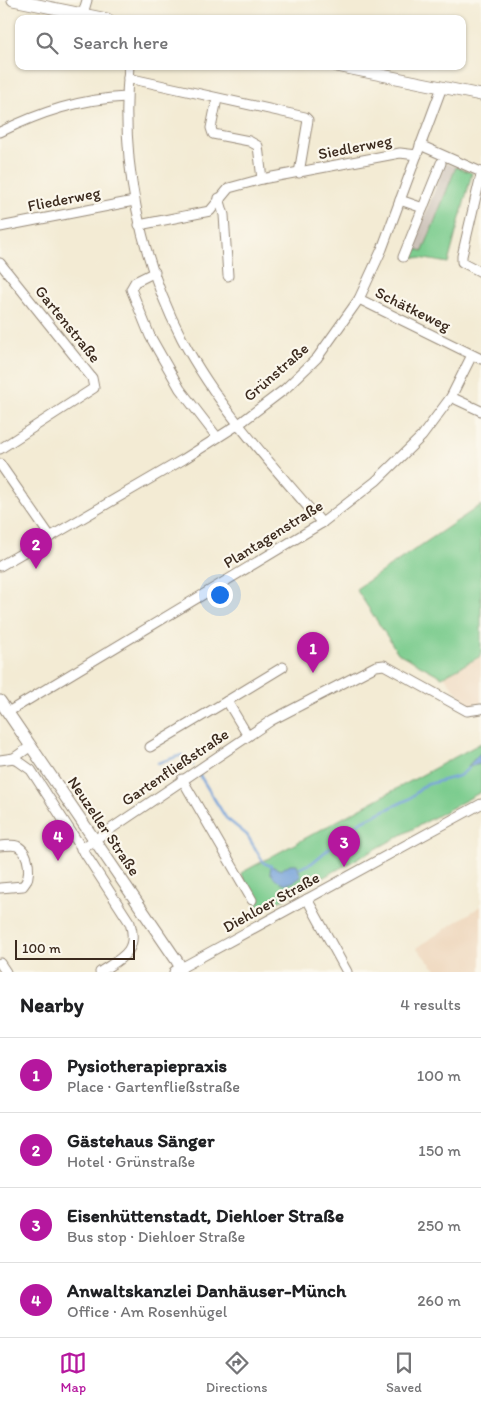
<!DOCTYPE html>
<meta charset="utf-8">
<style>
:root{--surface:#fff;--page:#f6f6f6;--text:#202124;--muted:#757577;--line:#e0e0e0;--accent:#b5179e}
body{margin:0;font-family:Itim,sans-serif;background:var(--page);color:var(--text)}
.scale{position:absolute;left:15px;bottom:12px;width:120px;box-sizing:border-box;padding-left:5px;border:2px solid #3b2a1e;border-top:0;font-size:14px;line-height:18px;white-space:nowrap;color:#3b2a1e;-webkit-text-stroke:4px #fbf7ec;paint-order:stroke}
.you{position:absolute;left:219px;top:594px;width:18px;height:18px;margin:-12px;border:4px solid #fff;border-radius:50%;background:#1a73e8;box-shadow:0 0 0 8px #1a73e833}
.badge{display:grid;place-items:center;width:32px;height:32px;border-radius:50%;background:var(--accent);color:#fff;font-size:16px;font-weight:700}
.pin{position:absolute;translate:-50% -41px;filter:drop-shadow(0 1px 2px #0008)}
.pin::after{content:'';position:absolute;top:26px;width:18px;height:15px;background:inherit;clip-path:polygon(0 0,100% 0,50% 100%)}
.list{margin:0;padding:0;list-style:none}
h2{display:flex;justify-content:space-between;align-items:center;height:65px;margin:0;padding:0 20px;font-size:21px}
h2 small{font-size:16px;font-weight:400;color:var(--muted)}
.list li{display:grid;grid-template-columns:32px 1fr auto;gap:15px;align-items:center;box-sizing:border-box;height:75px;padding:0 20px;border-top:1px solid var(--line)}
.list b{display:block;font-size:19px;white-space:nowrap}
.list p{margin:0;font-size:16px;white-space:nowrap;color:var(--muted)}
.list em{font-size:16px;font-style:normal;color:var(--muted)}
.icon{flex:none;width:28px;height:28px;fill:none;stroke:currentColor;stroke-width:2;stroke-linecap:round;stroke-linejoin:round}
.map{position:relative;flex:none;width:481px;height:972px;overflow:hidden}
.search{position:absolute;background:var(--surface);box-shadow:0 1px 4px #0004;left:15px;right:15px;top:15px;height:55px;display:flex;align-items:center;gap:12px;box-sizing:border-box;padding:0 18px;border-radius:10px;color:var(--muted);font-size:19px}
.sheet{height:365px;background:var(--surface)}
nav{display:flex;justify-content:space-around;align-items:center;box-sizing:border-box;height:70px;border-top:1px solid var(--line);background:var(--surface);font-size:14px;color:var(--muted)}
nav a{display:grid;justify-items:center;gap:2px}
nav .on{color:var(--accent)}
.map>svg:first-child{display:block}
.built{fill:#eed6bb}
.industrial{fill:#ccc2b9}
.green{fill:#7bcc8e;stroke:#5b7b56}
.water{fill:#6e9ed8;stroke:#54647b}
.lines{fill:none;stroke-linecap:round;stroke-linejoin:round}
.stream{stroke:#6e9ed8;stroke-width:2.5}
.minor-casing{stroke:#978a79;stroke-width:11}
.major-casing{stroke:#978a79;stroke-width:13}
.minor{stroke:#fff;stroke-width:9}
.major{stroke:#fff;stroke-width:11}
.labels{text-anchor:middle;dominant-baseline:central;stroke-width:4.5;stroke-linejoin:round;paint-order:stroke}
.street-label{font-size:16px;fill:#3b2a1e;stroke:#fbf7ec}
</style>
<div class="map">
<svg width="481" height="972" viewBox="0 0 481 972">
<rect width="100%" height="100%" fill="#fbf7ec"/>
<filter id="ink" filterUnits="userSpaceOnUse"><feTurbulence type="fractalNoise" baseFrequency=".02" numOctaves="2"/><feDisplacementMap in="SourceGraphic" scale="10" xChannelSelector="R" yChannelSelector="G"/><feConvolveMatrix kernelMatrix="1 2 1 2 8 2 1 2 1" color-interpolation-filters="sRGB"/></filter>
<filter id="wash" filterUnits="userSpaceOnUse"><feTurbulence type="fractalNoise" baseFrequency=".0096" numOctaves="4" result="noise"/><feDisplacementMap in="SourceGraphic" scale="20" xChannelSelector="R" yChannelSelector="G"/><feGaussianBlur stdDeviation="1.12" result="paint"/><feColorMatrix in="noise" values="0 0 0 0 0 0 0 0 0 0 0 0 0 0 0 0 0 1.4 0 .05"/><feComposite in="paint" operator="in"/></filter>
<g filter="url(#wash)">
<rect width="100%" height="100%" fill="#f3ebd4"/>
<g class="built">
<polygon points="481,657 481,705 476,707 465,703 444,676"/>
<polygon points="481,906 481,972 438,972 416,948"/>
</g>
<polygon class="industrial" points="445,163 456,166 423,252 412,248"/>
<g class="green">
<polygon points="456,167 472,173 448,263 408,256 412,248 423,251"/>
<polygon points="481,505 481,656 442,677 398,653 356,589"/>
<polygon points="481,743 481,792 261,911 241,873"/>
</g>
<g class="water">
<polygon points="481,752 481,764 467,767"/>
<path d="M290,864H297L301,877C288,887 279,885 270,872L271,866L281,870Z"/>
</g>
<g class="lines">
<g class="stream">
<polyline points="158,763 182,755 193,765"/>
<polyline points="199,774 226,818 247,835 264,863 271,866"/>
<polyline points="300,868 312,863 360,822 409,799 425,785 459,776 469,768"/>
</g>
</g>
</g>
<g filter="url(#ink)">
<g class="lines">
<g class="minor-casing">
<g id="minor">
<polyline points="83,14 87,0"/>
<path d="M129,66C120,159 139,256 182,339C218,407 272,465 322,523"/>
<polyline points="128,78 305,117 308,120 299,173"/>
<polyline points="217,99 211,128 213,134 249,141 258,146 262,179"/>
<path d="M0,132C41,112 80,99 126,97"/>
<polyline points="420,145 481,172"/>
<polyline points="481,175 462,256 462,262 481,272"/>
<polyline points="219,198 224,215 228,276"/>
<polyline points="400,200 423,208"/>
<polyline points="139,225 210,211 229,188 262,179 400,153 417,155"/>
<polyline points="0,227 134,201"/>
<polyline points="403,257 441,163"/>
<polyline points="0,263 92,378 94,388 0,449"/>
<polyline points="155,272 135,282 131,289 150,336 180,389 217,437"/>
<polyline points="359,299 481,359"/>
<polyline points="451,397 481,411"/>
<polyline points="0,464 50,536"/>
<polyline points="0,566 184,459 239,424 285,389 317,358 359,299 382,249 442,87"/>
<polyline points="8,712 322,523 376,481 422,436 451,397 472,355"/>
<polyline points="248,736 227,701 283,667"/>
<polyline points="150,747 227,701"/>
<path d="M14,758L31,770L130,923C139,952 121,958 100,972"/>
<polyline points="0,760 14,758 31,746"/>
<polyline points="182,779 252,900"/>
<path d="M0,846C5,846 12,844 17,846C30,852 32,877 23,886L0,888"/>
<polyline points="81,849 272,720 376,666 384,665 467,711 481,709"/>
<polyline points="307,899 347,972"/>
<polyline points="0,963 6,972"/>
<polyline points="181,968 481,804"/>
</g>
</g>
<g class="major-casing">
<g id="major">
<polyline points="13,0 107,19"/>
<polyline points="337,66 481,95"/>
<polyline points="0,701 177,961 181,968 175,972"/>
</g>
</g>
<use href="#minor" class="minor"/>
<use href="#major" class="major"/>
</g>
</g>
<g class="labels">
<g class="street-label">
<text transform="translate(355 147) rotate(-11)">Siedlerweg</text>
<text transform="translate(64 199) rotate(-11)">Fliederweg</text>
<text transform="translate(413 309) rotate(26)">Schätkeweg</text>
<text transform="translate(68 324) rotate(51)">Gartenstraße</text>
<text transform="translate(276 372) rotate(-41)">Grünstraße</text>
<text transform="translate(273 534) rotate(-32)">Plantagenstraße</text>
<text transform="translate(175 767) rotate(-34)">Gartenfließstraße</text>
<text transform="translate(104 826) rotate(56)">Neuzeller Straße</text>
<text transform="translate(271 902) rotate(-29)">Diehloer Straße</text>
</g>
</g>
</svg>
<div class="scale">100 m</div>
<div class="you"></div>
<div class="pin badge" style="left:313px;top:673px">1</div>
<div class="pin badge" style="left:36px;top:569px">2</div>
<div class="pin badge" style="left:344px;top:867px">3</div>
<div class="pin badge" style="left:58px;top:861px">4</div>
<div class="search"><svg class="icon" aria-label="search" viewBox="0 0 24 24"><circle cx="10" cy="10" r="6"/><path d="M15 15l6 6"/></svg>Search here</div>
</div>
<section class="sheet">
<h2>Nearby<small>4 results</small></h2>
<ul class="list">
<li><span class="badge">1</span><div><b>Pysiotherapiepraxis</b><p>Place · Gartenfließstraße</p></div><em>100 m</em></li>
<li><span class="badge">2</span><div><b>Gästehaus Sänger</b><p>Hotel · Grünstraße</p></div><em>150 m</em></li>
<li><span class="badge">3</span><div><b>Eisenhüttenstadt, Diehloer Straße</b><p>Bus stop · Diehloer Straße</p></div><em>250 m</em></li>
<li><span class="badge">4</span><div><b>Anwaltskanzlei Danhäuser-Münch</b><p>Office · Am Rosenhügel</p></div><em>260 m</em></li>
</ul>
</section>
<nav>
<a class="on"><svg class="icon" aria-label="map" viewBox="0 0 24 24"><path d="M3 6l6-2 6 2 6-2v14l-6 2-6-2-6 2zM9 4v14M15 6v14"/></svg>Map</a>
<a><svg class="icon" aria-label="directions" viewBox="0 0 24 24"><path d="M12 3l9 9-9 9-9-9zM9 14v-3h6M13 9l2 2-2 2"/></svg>Directions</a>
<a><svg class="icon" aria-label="saved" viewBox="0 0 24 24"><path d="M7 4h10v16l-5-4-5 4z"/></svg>Saved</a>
</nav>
